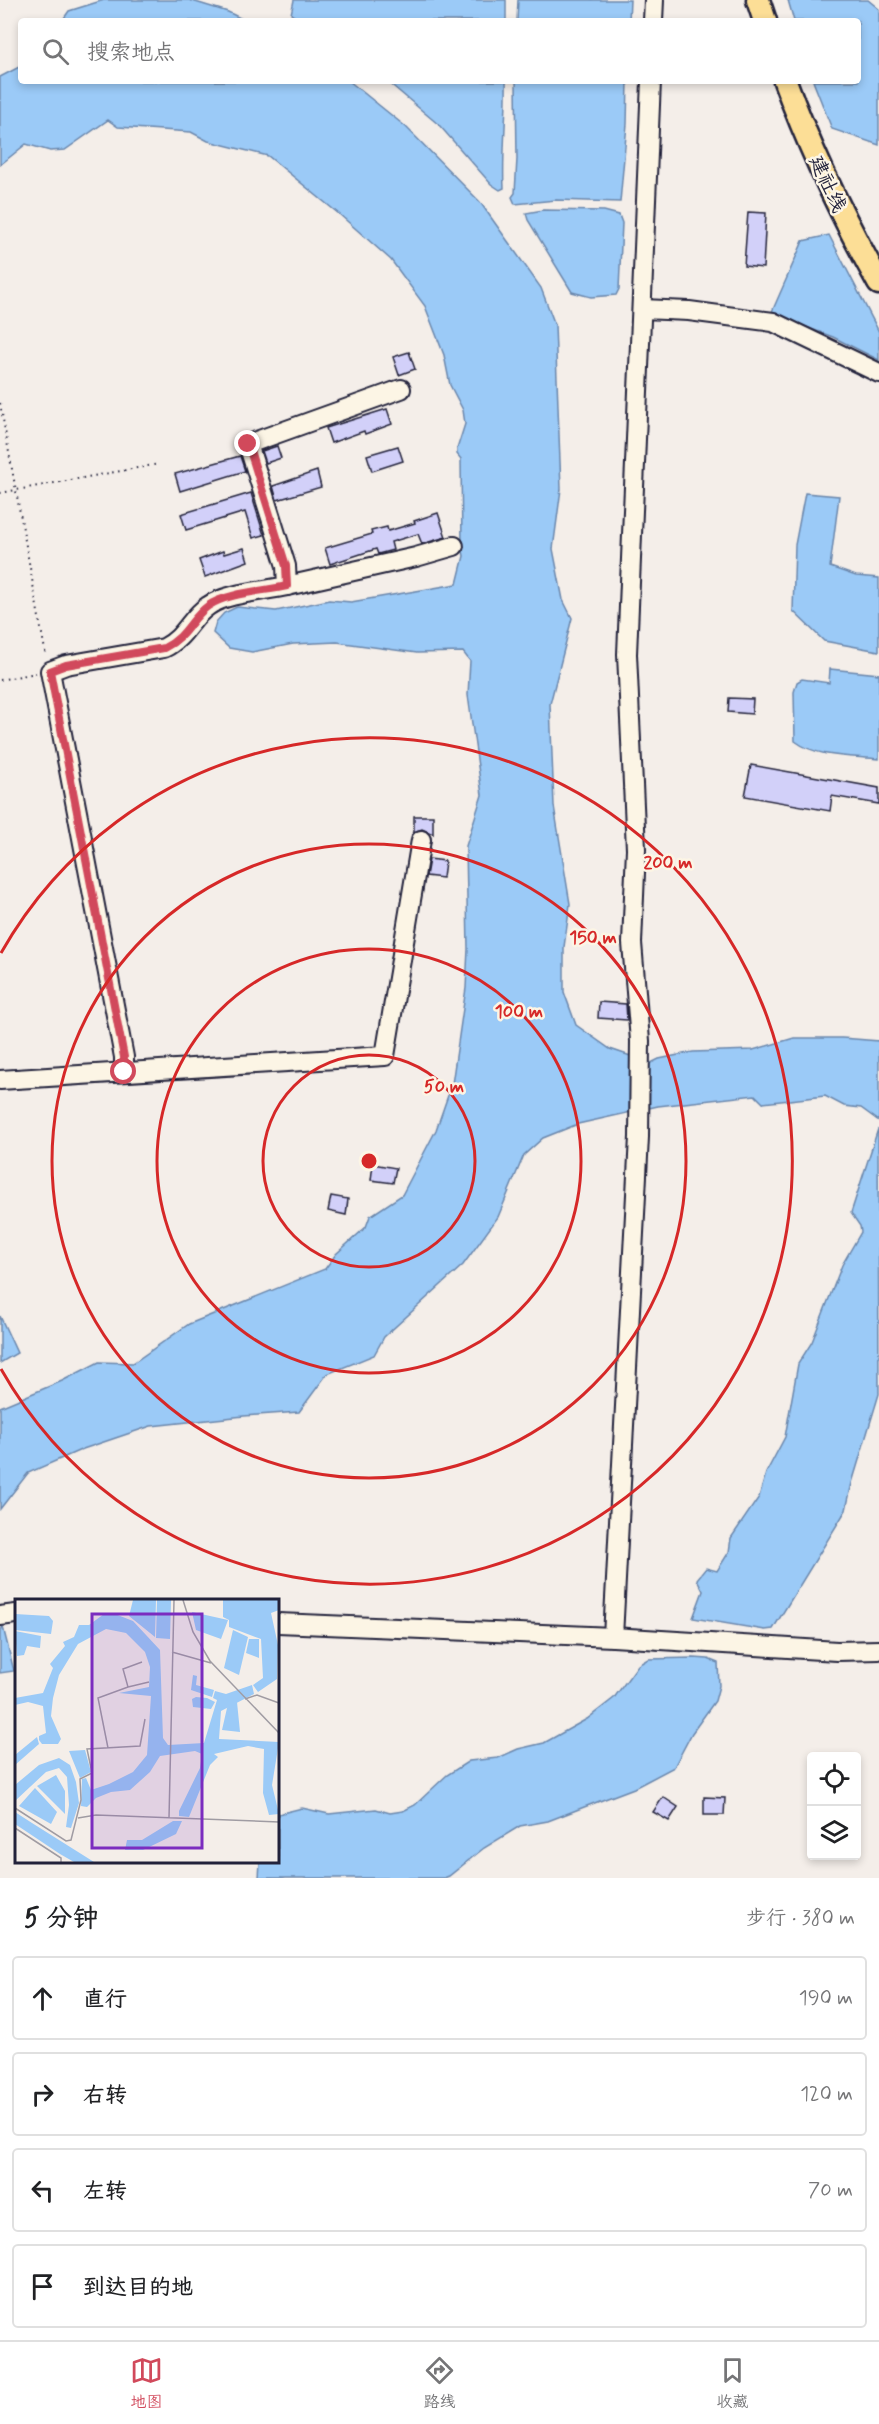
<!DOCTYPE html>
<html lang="zh">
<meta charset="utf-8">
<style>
:root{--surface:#fff;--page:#f2f2f2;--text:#202124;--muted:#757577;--line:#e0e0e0;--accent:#d1495b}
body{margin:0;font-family:Mynerve,"LXGW WenKai TC",sans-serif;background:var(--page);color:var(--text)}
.controls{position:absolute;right:18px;bottom:18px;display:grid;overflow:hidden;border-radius:6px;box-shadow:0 3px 9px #0003}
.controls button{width:54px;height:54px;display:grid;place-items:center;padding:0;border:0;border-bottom:2px solid var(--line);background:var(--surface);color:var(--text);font:30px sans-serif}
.stop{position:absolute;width:18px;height:18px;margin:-14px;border:4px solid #d1495b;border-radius:50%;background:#fff}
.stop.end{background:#d1495b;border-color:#fff;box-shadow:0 2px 6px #0008}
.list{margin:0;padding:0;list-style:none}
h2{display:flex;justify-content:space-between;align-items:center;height:78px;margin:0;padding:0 24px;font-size:26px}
h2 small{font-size:20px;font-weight:400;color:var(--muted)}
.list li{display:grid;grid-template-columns:39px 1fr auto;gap:18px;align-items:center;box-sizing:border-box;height:84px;margin:0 12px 12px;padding:0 12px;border:2px solid var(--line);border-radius:6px}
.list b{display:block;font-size:22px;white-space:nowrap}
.list em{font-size:20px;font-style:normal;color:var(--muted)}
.icon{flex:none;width:33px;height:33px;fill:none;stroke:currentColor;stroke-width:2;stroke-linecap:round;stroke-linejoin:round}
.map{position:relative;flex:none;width:879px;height:1878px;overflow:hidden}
.search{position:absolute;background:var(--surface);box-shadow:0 3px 9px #0003;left:18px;right:18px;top:18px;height:66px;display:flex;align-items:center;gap:15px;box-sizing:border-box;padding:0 21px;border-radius:6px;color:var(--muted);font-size:22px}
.sheet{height:462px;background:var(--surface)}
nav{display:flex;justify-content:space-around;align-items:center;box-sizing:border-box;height:84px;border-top:2px solid var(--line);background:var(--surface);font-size:16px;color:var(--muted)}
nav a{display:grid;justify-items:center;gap:3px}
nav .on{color:var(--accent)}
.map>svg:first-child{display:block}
.water{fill:#9bcaf7;stroke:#6b87ac;stroke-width:1.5}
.building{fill:#d2d0f9;stroke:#22223b;stroke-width:1.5}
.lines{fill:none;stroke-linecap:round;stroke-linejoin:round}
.minor-casing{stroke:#22223b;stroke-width:22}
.major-casing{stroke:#22223b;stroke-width:27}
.path{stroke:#22223b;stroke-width:2;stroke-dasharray:1.5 4.5;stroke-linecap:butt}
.minor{stroke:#fcf5e5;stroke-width:18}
.major{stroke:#fcde96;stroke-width:22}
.route{stroke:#d1495b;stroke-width:8}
.ring{fill:none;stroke:#d62828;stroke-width:3}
.labels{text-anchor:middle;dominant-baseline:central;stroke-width:5;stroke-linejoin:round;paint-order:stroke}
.street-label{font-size:20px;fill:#22223b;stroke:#fcf5e5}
.inset-road{fill:none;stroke:#a09ca3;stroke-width:1.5}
.view{fill:#7b2cbf;fill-opacity:0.15;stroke:#7b2cbf;stroke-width:3}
.inset-edge{fill:none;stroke:#22223b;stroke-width:3}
.centre{fill:#d62828;stroke:#fcf5e5;stroke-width:3}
.ring-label{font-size:18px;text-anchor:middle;font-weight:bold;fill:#d62828;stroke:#fcf5e5;stroke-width:5;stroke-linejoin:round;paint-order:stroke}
</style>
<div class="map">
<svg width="879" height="1878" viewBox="0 0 879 1878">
<rect width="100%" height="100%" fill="#f4eee9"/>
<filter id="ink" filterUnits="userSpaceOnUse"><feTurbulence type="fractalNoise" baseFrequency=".0167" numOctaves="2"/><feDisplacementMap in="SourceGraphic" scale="12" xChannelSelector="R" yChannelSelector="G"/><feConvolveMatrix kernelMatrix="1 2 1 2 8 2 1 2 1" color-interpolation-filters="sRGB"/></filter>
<g filter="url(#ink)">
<g class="water">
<polygon points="104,0 189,0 228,12 246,21 62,21 69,11"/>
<polygon points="294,0 506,0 506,21 301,21 291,14"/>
<polygon points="518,0 630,0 629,21 517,21"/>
<polygon points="788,0 868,0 879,9 879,145 832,129 813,81 858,81 858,21 794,21"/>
<polygon points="21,66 21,81 349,81 406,127 480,202 541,288 555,325 561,489 553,549 563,600 572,618 550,704 554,806 570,904 564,947 564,992 576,1025 610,1049 651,1063 659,1059 693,1052 753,1050 794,1038 842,1038 879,1041 879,1121 861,1108 844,1106 825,1096 763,1103 755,1095 658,1106 578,1124 543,1138 524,1155 498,1217 463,1265 384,1337 374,1355 327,1374 299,1412 244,1416 151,1426 83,1449 28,1473 0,1509 0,1407 62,1381 99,1362 133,1363 189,1324 325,1269 336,1254 366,1227 370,1216 402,1195 436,1130 452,1084 466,988 468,949 466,846 482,795 468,695 470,661 463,652 417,653 337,642 293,644 252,652 229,648 213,633 216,622 224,613 237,607 276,611 329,600 351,602 457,584 464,556 462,546 461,459 457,454 457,449 465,424 463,410 450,385 444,355 425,306 391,260 339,214 268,156 208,141 191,132 118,127 108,120 65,150 50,151 26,144 0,165 0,77"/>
<path d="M387,81H506C507,117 502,152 504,188L500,190L491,184L439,125Z"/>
<polygon points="516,81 628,81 627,124 620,202 556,200 515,204 512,197 515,193 517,159"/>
<polygon points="543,210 604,211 619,215 622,223 619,289 616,295 591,297 572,292 528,220 526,213"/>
<polygon points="829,235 879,332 879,360 833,337 771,314 803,241"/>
<polygon points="805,493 839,496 830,567 856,576 879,578 879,651 824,641 793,611 795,545"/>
<path d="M830,669L879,674V759C852,756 817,758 795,741L794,692L797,682L802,679L829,683Z"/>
<polygon points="878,1129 879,1394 852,1483 846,1510 773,1629 765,1630 693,1618 703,1591 697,1579 706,1568 717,1571 729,1552 731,1538 759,1497 766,1473 785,1437 798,1364 812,1342 842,1265 861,1232 860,1226 851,1213"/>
<polygon points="0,1316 17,1353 0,1363"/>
<polygon points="3,1627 14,1671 0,1673 0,1630"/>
<polygon points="694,1658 708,1659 718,1663 719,1686 715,1701 692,1733 674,1767 634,1788 605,1799 548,1821 520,1826 484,1848 449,1876 444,1878 259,1878 260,1862 278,1862 278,1814 302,1808 329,1814 376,1809 390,1813 403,1811 415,1805 447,1775 469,1761 498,1758 518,1749 544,1743 587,1719 614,1698 638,1665 648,1659"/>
</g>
<g class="building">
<polygon points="748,212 766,213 763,268 744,266"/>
<polygon points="409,352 415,369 399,375 393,357"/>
<polygon points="387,409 392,424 365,434 364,431 331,443 326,428"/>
<polygon points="277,446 281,458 266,463 262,451"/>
<polygon points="398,446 403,461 372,471 367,455"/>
<polygon points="240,456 245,471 180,491 175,474"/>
<polygon points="317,471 321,487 277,500 273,486"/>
<polygon points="251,493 264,535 253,538 245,512 186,530 181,514"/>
<polygon points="438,513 446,537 422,544 418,534 391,542 393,550 378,554 376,549 330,564 325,548 372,534 371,531 387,527 388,531 415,523 414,521"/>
<polygon points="244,548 248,561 205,577 199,560 223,551 224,554"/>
<polygon points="729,698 753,699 752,714 728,712"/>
<polygon points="751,765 879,788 879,804 832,796 830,811 745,796"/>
<polygon points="414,816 433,816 433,834 422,829 414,832"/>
<polygon points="429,859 445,861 443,878 426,876"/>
<polygon points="599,1002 626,1004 627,1020 598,1018"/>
<polygon points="373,1164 396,1168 393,1183 371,1180"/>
<polygon points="331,1196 348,1199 346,1215 328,1211"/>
<polygon points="663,1797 678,1807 669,1821 653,1812"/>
<polygon points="704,1797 725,1798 724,1815 704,1815"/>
</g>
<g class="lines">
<g class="minor-casing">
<g id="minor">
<polyline points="653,21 654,0"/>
<polyline points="642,309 689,311 773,322 879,373"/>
<polyline points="287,586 416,557 454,546"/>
<path d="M124,1072V1057L50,671L66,665L164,648C186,637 190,618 208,606C226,593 265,591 287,586L286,566L248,444L401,389"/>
<polyline points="0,1080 385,1056 421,840"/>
<polyline points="0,1616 16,1614"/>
<polyline points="278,1623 613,1637 837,1651 879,1650"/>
<polyline points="613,1637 639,1137 640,1041 632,943 636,849 627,654 651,81"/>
</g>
</g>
<g class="major-casing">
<g id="major">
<polyline points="758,0 765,21"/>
<path d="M785,81C811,152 843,218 879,283"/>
</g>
</g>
<g class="path">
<polyline points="0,403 46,656"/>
<polyline points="0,493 159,464"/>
<polyline points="0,680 36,673"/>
</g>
<use href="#minor" class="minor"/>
<use href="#major" class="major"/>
</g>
</g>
<g class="lines" filter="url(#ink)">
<path class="route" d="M124,1072V1057L50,671L66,665L164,648C188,636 190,619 208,606C226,593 265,591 287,586L286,566L248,444"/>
</g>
<g class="ring">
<circle cx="369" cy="1161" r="106"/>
<circle cx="369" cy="1161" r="212"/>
<circle cx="369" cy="1161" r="317"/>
<path d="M1 953A423 423 0 1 1 1 1369"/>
</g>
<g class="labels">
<g class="street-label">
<text transform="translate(827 184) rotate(65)">建社线</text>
</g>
</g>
<g transform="translate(15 1599)">
<rect width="264" height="264" fill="#f4eee9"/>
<path d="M118,1H141L140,38L114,17ZM142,1H156L155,40L141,39ZM208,1H264V11L256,14L263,46L262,80L243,93L238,86L248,79L246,40L214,28V21L208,18ZM177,13L213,21L206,40L181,31ZM0,15L34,17L38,22L36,35L0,31ZM89,15H100L118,22L145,51L148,139L153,146L189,144L202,101L198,99L200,92L211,95L237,86L239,95L206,112L204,140L264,143L257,186L264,215L254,216L248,194L249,150L233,147L199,155L203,158L195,166L174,218L164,217V212L185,169L187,155L180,152L145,157L135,173L115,191L96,193L81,199L72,208L66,207L67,180L71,179L76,191L94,185L118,173L132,156L136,97L104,94L134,88L135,68L130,53L111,34L91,30L63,45L44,76L38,99L36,117L46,140L43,145H27L24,141V137L31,134L28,107L13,103L0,106V99L28,94L38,69L35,65L50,47L48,43L59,38L64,26H74ZM218,31L233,38L224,76L209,69ZM0,32L26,37L25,49L12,47L9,56L2,57ZM234,40H244V59L231,54ZM178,76L182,77L181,86L199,91L197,98L176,91ZM181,98L192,99L200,103L196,110L178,108L177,100ZM222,103L225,133L207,131L212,109ZM22,138L24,145L0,166V156ZM70,151L76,173L65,179L54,152ZM44,159L55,166L61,183L64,204L56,229L51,228L54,206L52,178L44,169L31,173L0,202V186L24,166ZM41,176L50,192V215L22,187ZM20,189L42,213L36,225L4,207ZM0,213L17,224L79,263H59L45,255L0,225ZM158,222H167L161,235L128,251H110L112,241H127Z" fill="#9bcaf7"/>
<path class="inset-road" d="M168,1L178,33L195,62L264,134M157,53L196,64M113,88L134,83M230,100L242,96L264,104M93,149L83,99L113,88L108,70L127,63M0,209L51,242L56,241L66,201L65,180L77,174L72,150L125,147L130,120M63,219L81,216L264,223M154,219L159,1M0,229L46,259V263"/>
<path class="view" d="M77,15H187V249H77Z"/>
<rect width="264" height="264" class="inset-edge"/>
</g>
<circle cx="369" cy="1161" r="9" class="centre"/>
<g class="ring-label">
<text x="668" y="868">200 m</text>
<text x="593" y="943">150 m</text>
<text x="519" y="1017">100 m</text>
<text x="444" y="1092">50 m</text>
</g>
</svg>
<div class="controls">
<button><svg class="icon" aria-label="locate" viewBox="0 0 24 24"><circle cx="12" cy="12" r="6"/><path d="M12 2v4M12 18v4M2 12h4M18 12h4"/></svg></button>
<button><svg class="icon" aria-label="layers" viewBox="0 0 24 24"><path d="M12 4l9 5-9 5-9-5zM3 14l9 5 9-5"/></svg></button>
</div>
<div class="stop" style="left:124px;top:1072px"></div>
<div class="stop end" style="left:248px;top:444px"></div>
<div class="search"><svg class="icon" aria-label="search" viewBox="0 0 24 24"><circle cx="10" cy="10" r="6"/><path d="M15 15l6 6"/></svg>搜索地点</div>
</div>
<section class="sheet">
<h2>5 分钟<small>步行 · 380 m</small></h2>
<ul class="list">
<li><svg class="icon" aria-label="ahead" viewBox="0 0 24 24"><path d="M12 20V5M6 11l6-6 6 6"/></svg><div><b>直行</b></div><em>190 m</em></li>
<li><svg class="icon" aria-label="right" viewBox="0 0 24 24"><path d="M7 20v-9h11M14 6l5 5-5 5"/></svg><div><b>右转</b></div><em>120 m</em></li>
<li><svg class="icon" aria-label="left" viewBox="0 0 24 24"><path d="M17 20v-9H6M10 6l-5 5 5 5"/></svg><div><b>左转</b></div><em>70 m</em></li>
<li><svg class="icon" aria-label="arrive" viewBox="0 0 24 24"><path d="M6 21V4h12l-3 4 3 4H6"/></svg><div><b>到达目的地</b></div></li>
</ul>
</section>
<nav>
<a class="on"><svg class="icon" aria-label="map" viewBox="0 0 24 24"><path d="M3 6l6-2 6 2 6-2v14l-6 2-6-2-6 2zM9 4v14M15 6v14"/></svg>地图</a>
<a><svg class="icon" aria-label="directions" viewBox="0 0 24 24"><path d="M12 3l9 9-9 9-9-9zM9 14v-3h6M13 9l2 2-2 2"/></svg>路线</a>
<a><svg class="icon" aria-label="saved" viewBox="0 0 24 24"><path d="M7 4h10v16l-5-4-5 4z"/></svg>收藏</a>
</nav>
